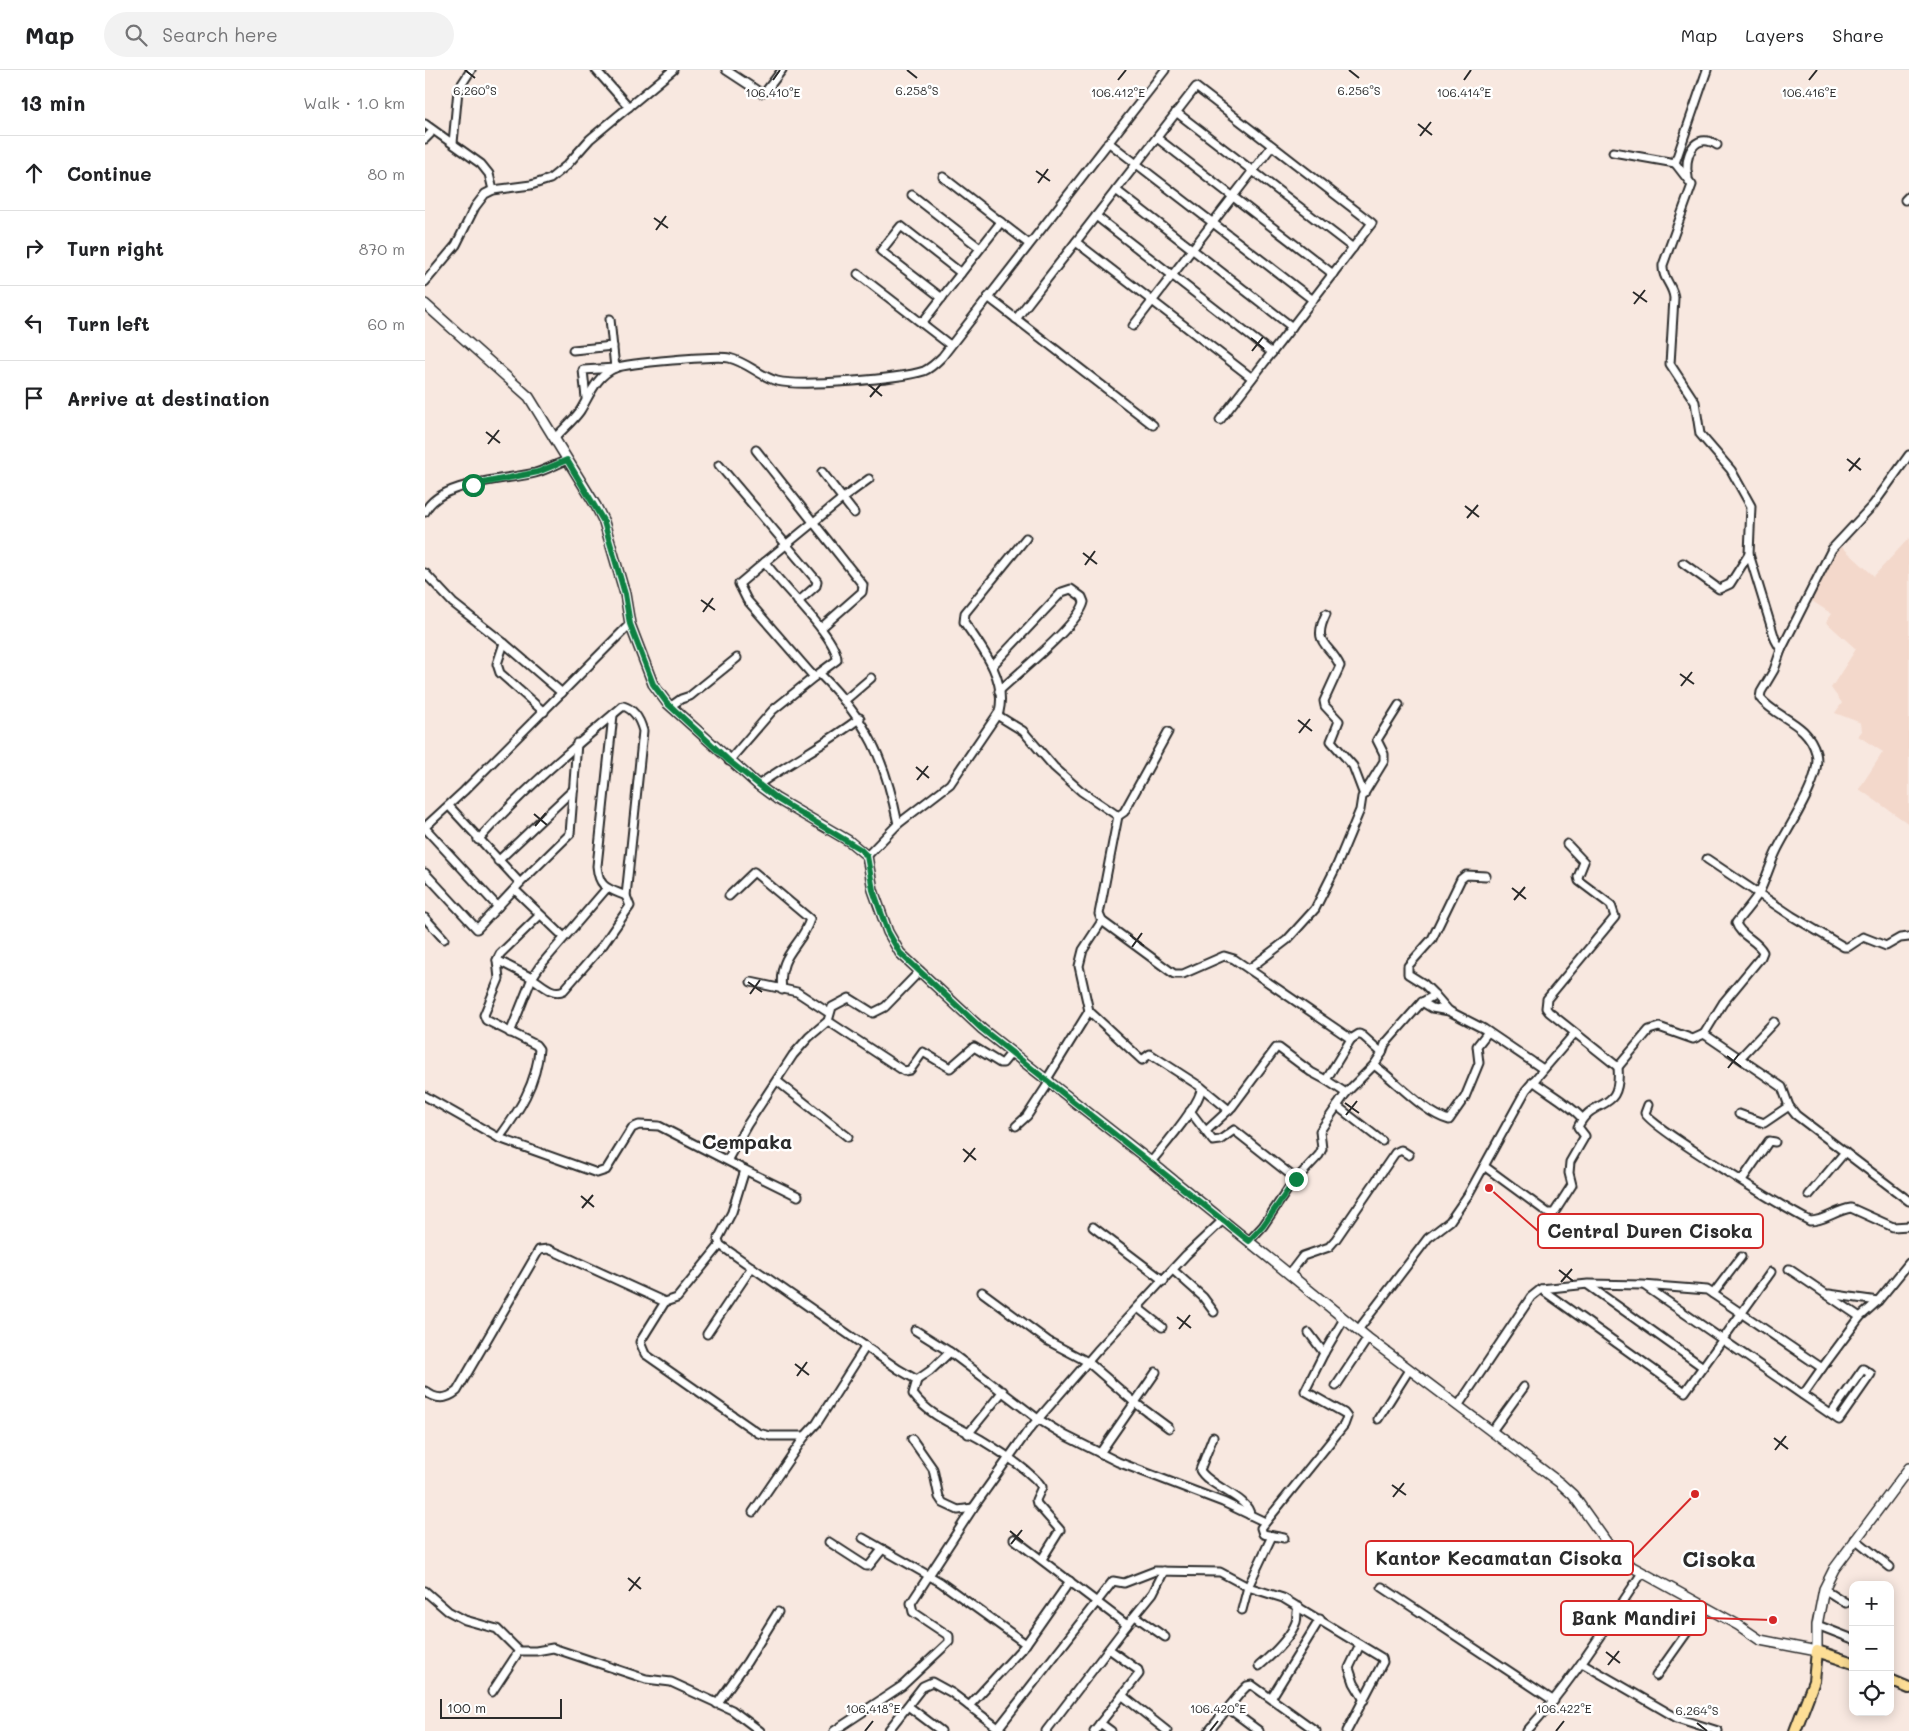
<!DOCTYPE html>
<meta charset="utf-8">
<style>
:root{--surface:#fff;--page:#f2f2f2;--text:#202124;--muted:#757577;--line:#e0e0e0}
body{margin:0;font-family:Mali,sans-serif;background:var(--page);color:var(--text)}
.controls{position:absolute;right:15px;bottom:15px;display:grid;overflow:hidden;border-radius:10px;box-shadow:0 2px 12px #0003}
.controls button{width:45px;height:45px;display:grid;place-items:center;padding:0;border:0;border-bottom:1px solid var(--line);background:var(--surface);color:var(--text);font:25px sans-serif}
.scale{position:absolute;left:15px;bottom:12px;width:122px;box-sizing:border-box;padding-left:5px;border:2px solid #2b2b2b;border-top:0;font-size:14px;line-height:18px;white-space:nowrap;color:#2b2b2b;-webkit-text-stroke:4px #fff;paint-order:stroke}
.stop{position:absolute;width:15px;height:15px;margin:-11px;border:4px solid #0b8043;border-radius:50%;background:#fff}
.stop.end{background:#0b8043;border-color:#fff;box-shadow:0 1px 5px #0008}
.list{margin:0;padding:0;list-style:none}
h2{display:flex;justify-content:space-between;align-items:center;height:65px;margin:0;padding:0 20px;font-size:21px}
h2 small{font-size:16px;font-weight:400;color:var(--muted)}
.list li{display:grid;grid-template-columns:32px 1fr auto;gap:15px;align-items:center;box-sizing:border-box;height:75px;padding:0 20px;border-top:1px solid var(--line)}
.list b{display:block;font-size:19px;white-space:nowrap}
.list em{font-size:16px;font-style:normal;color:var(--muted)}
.icon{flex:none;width:28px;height:28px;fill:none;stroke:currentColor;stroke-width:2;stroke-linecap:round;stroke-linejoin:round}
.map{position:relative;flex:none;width:1484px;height:1661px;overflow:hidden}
header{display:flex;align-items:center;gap:30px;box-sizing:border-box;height:70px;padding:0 25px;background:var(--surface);border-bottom:1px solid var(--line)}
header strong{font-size:24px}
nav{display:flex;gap:28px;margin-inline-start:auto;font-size:18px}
.search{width:350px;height:45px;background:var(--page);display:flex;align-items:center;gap:12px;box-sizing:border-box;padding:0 18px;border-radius:28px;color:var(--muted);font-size:19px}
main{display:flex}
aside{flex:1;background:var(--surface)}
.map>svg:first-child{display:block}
.built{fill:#f3d8cb}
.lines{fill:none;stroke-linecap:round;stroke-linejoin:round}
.minor-casing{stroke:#2b2b2b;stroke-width:11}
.tertiary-casing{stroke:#2b2b2b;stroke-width:12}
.primary-casing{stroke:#2b2b2b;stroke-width:14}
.minor{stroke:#fff;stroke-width:7}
.tertiary{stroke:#fff;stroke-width:9}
.primary{stroke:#fdde96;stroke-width:10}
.route{stroke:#0b8043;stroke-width:6}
.ticks{fill:none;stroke:#2b2b2b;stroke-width:2}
.labels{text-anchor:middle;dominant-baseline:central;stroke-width:5;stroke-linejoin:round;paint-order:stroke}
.quarter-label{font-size:20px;font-weight:bold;fill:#2b2b2b;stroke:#fff}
.district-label{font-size:22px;font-weight:bold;fill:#2b2b2b;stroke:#fff}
.ticks-label{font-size:12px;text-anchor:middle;fill:#2b2b2b;stroke:#fff;stroke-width:5;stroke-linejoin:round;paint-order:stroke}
.leader{fill:none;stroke:#d62828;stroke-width:2}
.callout-dot{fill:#d62828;stroke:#fff;stroke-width:2}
.callout{fill:#fff;stroke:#d62828;stroke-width:2}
.callout-label{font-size:19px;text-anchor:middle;font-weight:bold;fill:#2b2b2b}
</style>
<header>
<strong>Map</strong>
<div class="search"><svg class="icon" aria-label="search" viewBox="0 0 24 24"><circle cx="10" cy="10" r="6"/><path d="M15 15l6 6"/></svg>Search here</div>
<nav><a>Map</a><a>Layers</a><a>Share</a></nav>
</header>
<main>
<aside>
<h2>13 min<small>Walk · 1.0 km</small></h2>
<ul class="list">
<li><svg class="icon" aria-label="ahead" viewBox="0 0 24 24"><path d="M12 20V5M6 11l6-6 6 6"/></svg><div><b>Continue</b></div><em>80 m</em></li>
<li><svg class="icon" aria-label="right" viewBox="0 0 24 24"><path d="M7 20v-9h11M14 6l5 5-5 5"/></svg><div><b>Turn right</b></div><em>870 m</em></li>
<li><svg class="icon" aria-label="left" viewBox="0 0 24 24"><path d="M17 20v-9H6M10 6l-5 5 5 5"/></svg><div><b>Turn left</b></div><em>60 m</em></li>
<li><svg class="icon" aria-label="arrive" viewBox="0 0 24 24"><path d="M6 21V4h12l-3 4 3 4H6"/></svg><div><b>Arrive at destination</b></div></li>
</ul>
</aside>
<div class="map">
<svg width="1484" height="1661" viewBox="0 0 1484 1661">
<rect width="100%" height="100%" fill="#f8e8e0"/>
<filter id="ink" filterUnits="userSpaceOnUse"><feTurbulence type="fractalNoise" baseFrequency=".02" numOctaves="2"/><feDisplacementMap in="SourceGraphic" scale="10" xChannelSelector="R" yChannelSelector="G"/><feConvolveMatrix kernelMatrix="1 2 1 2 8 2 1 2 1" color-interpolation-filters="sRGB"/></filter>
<g filter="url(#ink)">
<polygon class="built" points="1484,468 1484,754 1434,719 1458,682 1433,666 1437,661 1436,653 1410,643 1417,633 1406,618 1431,579 1401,552 1407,544 1387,531 1401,494 1414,474 1449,506"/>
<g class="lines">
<g class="minor-casing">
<g id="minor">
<polyline points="171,0 204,37"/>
<polyline points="301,0 336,23 341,21 357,0"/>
<path d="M1282,0L1250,93L1267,115L1238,195C1237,209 1248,215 1249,228L1245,294L1270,332L1275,364L1306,400L1326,436L1324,484L1350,569L1356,580"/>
<polyline points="751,42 928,178"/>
<polyline points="0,54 56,94 64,104 68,120"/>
<polyline points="732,68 908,204"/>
<polyline points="0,69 5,64"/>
<polyline points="683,72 888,230"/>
<polyline points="28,73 33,20 46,0"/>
<polyline points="1188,82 1250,93"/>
<polyline points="518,107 604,174"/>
<path d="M1263,107C1258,88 1269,60 1292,75"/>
<polyline points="691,120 867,257"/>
<polyline points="487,125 555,178"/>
<polyline points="1480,130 1484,126"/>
<polyline points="671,146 847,283"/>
<polyline points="651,172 827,308"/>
<polyline points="433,204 525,275"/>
<polyline points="0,212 31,175 50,137 60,124 68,120 106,115 125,109 142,95 165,69 248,0"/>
<polyline points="563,227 728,355"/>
<polyline points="517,228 456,181 476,156 536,203"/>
<polyline points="591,249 771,17 947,153 795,350"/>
<polyline points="497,253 576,152"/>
<polyline points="708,256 847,76"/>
<polyline points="148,280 188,276"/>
<polyline points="161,328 158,300 190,298 185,249"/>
<path d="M129,369C137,360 148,351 155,341C165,325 171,306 190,298C202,293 293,285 304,288C322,292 336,307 352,311C377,317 474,309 499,301C506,298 512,292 517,287L740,0"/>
<polyline points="331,380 438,515 437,522 396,558"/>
<path d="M1484,385L1448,435L1407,479L1356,580L1349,600L1336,622L1335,628C1352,649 1383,652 1391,683C1398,708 1363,757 1352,780C1345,794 1341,809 1334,823C1328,833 1318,843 1311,853C1315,866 1332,870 1338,882L1336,887L1298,933L1279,964L1357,1017L1364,1036L1371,1045L1484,1131"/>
<polyline points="294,395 392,511 391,516 373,532"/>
<polyline points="397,402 429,443"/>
<path d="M0,442C14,411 81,410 110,403C121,400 132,394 142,390"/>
<path d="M340,492C354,514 413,568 412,590L389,607L322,530L314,514Z"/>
<polyline points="340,492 418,428 444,409"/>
<polyline points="1258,493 1294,519 1305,514 1324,484"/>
<polyline points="0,503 28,533 79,573 137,623"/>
<path d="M901,544C886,575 905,573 915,596L899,631L900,636L914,651L906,671L928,696L939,725"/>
<polyline points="79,573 72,594 75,603 119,642"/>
<path d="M568,595L637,522L646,519L657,527L659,532C655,553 592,604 574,621"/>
<path d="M395,604C443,652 460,689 473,754L442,786"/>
<polyline points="419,631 446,608"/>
<polyline points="246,636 256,629 265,626 312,588"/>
<polyline points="572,645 598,661 629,697 656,721 693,746 674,844 677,851 749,904 758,904 799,886 809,889 926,969 934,964 938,966 957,983 960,974 997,932 1010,925 999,914 983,904 983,896 1007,869 1036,809 1041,805 1061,806"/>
<polyline points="304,691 348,640 389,607"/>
<path d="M333,715C367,691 402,673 435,648"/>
<polyline points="24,736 95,813"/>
<polyline points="693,746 699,742 743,662"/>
<path d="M473,754L525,714L574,642C582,609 557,578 539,552L540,543L601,468"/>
<polyline points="0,757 39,721 205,554"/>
<polyline points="0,758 73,837"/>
<path d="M53,770C98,720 147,679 198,636C209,639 215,650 218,661L201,826"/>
<polyline points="1142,774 1159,792 1153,807 1154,811 1186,835 1190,847 1122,929 1121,938 1124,942 1193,997 1224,960 1234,957 1268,969 1279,964"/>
<polyline points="1282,789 1367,846 1419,877 1423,877 1438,867 1461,876 1475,868 1484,867"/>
<polyline points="73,791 149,719"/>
<polyline points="0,803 52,859 95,813 145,764 152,673"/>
<path d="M182,818L115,896L107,908C117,914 127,926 139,920L178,875L205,836L201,826C182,818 174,818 172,796L188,645"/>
<polyline points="90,820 139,867"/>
<path d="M304,826L329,802L385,849C377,877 352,883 357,920"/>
<polyline points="0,848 19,869"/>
<polyline points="72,890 107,908 85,963"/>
<polyline points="824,899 862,870 890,839 912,795 935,740 937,727 959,691 959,684 952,670 974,635"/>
<polyline points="326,912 372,922 404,943"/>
<polyline points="1010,925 1024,941 1059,959 1118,999"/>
<polyline points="997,932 1007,938 1024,941"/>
<path d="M664,941L717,990L725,984L776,1017C778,1032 737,1078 726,1092"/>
<polyline points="403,951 479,1001 485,1000 498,982 525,998 549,977 575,993 578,993 587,982"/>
<polyline points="1315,988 1349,952"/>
<path d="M949,995C971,1011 999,1043 1024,1050L1040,1027L1054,993L1052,976L1063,962"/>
<polyline points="622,1009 664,941 654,896 658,880 677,851"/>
<polyline points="901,1010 921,1023 949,995 957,983"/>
<polyline points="352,1011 423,1067"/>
<path d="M1108,1011C1125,1024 1143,1033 1157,1048"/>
<polyline points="776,1017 804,1040"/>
<polyline points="0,1026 74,1068 172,1103 181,1100 207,1058 214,1055 234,1056 320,1100 307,1142 293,1169 295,1175 473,1299 492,1310 505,1301 525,1282 613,1349 641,1366 693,1392 798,1432 840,1452"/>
<path d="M1223,1035L1220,1043C1225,1057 1363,1140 1385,1151C1400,1151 1411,1140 1426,1138L1468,1157L1484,1156"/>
<polyline points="912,1036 957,1071"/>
<polyline points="765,1041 788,1071 795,1070 809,1060 871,1109"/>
<polyline points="1314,1044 1339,1053 1364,1036"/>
<polyline points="591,1056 602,1046 625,1011"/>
<polyline points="781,1061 807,1037 851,978 854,978 886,1002 901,1010 926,969"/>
<path d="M74,1068C94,1041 112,1013 114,979L111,975L61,950L59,945L74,909L72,890L75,884L115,845"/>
<polyline points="303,1089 322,1055 368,985 384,967 403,951 407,937 424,928 448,943 460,937 495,901"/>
<path d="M1059,1096L1123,1143H1129L1147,1115L1144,1103L1145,1092L1160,1066L1153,1057C1168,1025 1197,1045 1193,997"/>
<polyline points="320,1100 373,1126"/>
<polyline points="1317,1110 1344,1071 1350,1072"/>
<polyline points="1384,1125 1420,1082"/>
<polyline points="668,1157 739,1211"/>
<polyline points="824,1171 838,1156 865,1116 894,1085 897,1079 895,1061 921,1023"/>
<polyline points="1364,1199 1435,1247"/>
<polyline points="749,1201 778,1227 789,1242"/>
<polyline points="865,1203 878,1186 904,1177 911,1169 970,1083 976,1080 984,1085"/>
<polyline points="1163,1215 1278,1297"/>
<polyline points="1220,1216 1414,1350 1446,1304 1438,1299 1406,1344"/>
<polyline points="1116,1219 1260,1322 1346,1202"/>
<polyline points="557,1222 623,1271 663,1292 709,1332 744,1358"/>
<polyline points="1288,1224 1316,1187"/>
<polyline points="1404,1224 1453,1231"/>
<polyline points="240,1232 215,1272 220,1284 333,1363 345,1366 380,1366"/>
<polyline points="713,1238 737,1257"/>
<polyline points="490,1260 525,1282"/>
<polyline points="933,1260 1003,1168 1025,1151 1043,1125 1101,1020 1149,964"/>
<polyline points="884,1263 899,1283"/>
<polyline points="282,1264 327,1197"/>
<path d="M492,1310L488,1324C504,1346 532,1356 555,1369C575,1381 598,1396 614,1413L617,1417L611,1430L612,1434L635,1460L617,1489"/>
<polyline points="911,1316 943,1268"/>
<path d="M0,1321C11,1330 21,1330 32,1321L114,1180L123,1179L135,1184L240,1232L252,1228L295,1175"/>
<polyline points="1378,1325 1397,1298"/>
<polyline points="1033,1336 1106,1227 1116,1219 1163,1214 1218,1215 1282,1220 1397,1298 1435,1247 1453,1231 1484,1193"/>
<polyline points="953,1349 984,1300"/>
<polyline points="1067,1361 1099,1317"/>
<polyline points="543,1364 578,1321"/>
<path d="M788,1367L775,1400C783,1416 825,1428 825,1445"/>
<polyline points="487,1369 508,1399 514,1427 518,1433 533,1440 548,1438"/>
<polyline points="675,1383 731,1302"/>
<polyline points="328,1442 380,1366 392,1353 441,1276"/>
<polyline points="438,1468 515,1512 601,1574"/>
<polyline points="859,1468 838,1464 836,1458 919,1355 922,1347 919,1343 880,1321 899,1283 919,1249"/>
<polyline points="589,1469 702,1555 621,1661"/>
<polyline points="1430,1469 1465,1497"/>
<polyline points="404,1472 441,1496 444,1496 456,1481"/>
<polyline points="957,1517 1129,1631"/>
<polyline points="1399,1519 1421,1533"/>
<polyline points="0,1521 23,1541 40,1550 72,1559 94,1581 111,1581 128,1578 221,1609 246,1612 307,1640 335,1661"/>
<polyline points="817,1540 823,1517 847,1466"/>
<polyline points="710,1546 740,1567"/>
<polyline points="702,1555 728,1523 739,1501"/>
<polyline points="1392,1555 1428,1569"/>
<polyline points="935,1575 924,1598 929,1613 939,1630"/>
<polyline points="1157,1593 1252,1648 1293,1661"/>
<path d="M834,1596C847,1585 865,1568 871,1552C873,1545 870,1543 874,1537"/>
<polyline points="1231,1606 1280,1537"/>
<polyline points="67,1622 94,1581"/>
<polyline points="698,1626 742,1661"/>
<polyline points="847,1627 895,1549"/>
<polyline points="292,1634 322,1592 353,1542"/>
<polyline points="483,1636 516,1661"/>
<polyline points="544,1636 601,1574 645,1511"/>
<polyline points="803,1638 834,1661"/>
<polyline points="675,1653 686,1661"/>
<polyline points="409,1661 477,1616 524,1572 524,1566 488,1542 486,1533 548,1438 602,1362 672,1281 761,1185 797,1151"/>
<polyline points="463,1661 498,1616 507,1612 527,1623 577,1661"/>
<polyline points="571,1661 688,1511 699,1513 730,1501 795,1502 823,1517 858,1528 957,1588 958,1592 922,1661"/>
<polyline points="669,1661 714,1604 713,1600 684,1579"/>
<polyline points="784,1661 817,1621 822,1616 827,1615 891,1661"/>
<path d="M1102,1661C1146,1613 1180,1558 1217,1503"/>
</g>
</g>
<g class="tertiary-casing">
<polyline id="tertiary" points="0,234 104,327 171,436 179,452 200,524 205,554 228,614 242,633 333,715 352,729 424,771 442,786 448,820 463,862 475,883 557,959 726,1092 943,1268 1135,1413 1148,1425 1185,1477 1202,1494 1313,1555 1335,1570 1392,1581 1392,1555 1399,1519 1409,1499 1484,1398"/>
</g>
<g class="primary-casing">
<g id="primary">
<polyline points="1465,1610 1484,1618"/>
<polyline points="1370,1661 1389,1611 1392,1581 1428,1593"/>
</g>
</g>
<use href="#minor" class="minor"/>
<use href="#tertiary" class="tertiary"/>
<use href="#primary" class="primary"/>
</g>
</g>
<g class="lines" filter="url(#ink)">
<polyline class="route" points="48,415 113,402 142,390 179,452 200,524 205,554 228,614 242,633 304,691 352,729 435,779 442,786 448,820 463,862 475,883 557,959 824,1171 838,1156 871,1109"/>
</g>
<path class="ticks" d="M40,0L50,8M482,0L492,8M924,0L934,8M348,10L355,0M693,10L701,0M1039,10L1046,0M1384,10L1392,0M993,54L1007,65M995,66L1006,52M611,101L625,111M613,113L623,99M229,148L243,158M231,160L241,146M1208,222L1222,232M1209,234L1220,220M826,268L839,279M827,281L838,267M444,315L457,326M445,327L456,314M61,362L75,373M63,374L74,360M1422,389L1436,400M1424,401L1435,388M1040,436L1054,447M1042,448L1053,435M658,483L672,494M660,495L670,481M276,530L290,540M278,542L288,528M1255,604L1269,614M1256,616L1267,602M873,650L887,661M874,663L885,649M491,697L504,708M492,710L503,696M109,744L122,755M110,756L121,743M1087,818L1101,829M1089,830L1100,817M705,865L719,876M707,877L717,863M323,912L337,922M325,924L335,910M1302,986L1316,997M1303,998L1314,984M920,1033L934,1043M921,1045L932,1031M538,1079L551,1090M539,1092L550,1078M156,1126L169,1137M157,1138L168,1125M1134,1200L1148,1211M1136,1212L1147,1199M752,1247L766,1258M754,1259L765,1245M370,1294L384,1305M372,1306L382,1292M1349,1368L1363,1379M1350,1380L1361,1366M967,1415L981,1425M968,1427L979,1413M585,1461L598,1472M586,1474L597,1460M203,1508L216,1519M204,1521L215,1507M1181,1582L1195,1593M1183,1595L1194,1581M1272,1653L1282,1661M440,1661L448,1651M785,1661L793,1651M1131,1661L1139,1651"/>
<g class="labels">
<g class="quarter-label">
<text x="322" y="1071">Cempaka</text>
</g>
<g class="district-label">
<text x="1294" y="1488">Cisoka</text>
</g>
</g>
<g class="ticks-label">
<text x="50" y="25">6.260°S</text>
<text x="492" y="25">6.258°S</text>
<text x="934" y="25">6.256°S</text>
<text x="348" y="27">106.410°E</text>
<text x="693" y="27">106.412°E</text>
<text x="1039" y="27">106.414°E</text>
<text x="1384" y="27">106.416°E</text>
<text x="448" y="1643">106.418°E</text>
<text x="793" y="1643">106.420°E</text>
<text x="1139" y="1643">106.422°E</text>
<text x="1272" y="1645">6.264°S</text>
</g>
<path class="leader" d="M1064 1118L1113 1161M1270 1424L1208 1488M1348 1550L1281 1548"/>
<g class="callout-dot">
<circle cx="1064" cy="1118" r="5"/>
<circle cx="1270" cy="1424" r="5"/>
<circle cx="1348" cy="1550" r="5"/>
</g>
<g class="callout">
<rect x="1113" y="1144" width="225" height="34" rx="5"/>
<rect x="941" y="1471" width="267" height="34" rx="5"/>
<rect x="1136" y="1531" width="145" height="34" rx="5"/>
</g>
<g class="callout-label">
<text x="1225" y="1168">Central Duren Cisoka</text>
<text x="1074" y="1495">Kantor Kecamatan Cisoka</text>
<text x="1209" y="1555">Bank Mandiri</text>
</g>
</svg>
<div class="controls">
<button>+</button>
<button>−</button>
<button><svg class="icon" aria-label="locate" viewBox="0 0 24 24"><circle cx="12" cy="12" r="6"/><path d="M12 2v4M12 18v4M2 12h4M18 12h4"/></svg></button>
</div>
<div class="scale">100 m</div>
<div class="stop" style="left:48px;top:415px"></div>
<div class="stop end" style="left:871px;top:1109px"></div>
</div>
</main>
